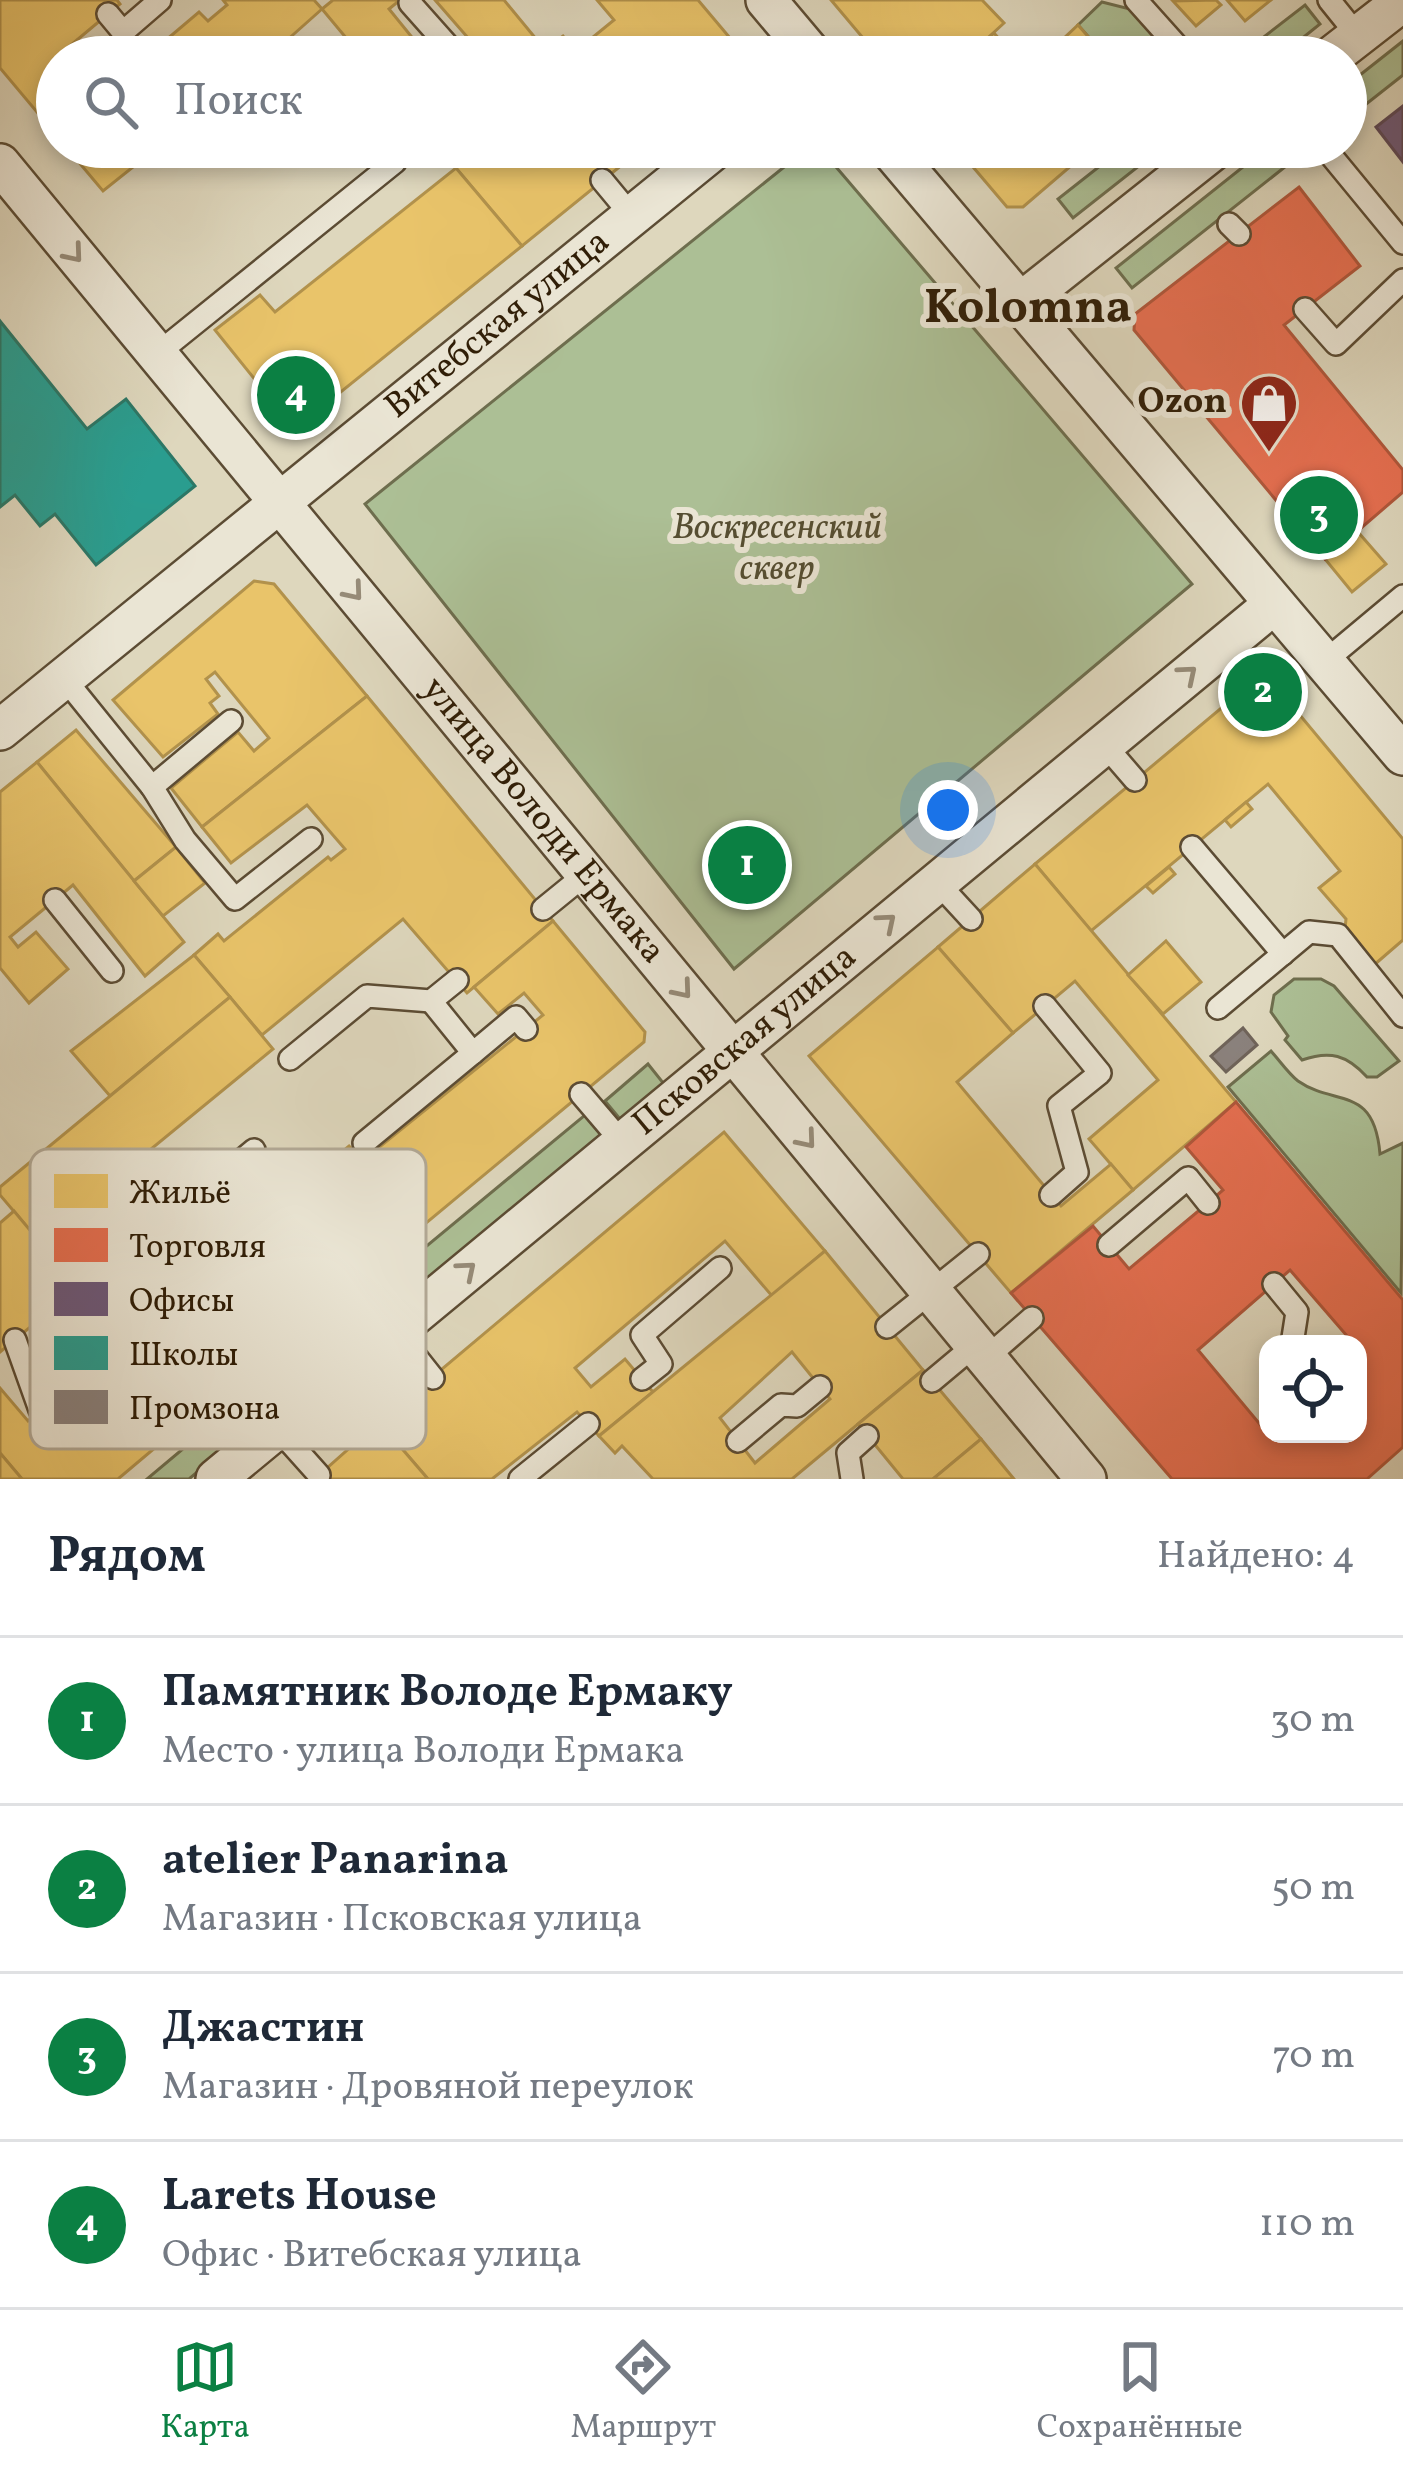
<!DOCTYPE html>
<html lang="ru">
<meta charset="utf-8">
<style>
:root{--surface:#fff;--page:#f2f2f3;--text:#1f2937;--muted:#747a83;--line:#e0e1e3;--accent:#0b8043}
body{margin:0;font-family:Vollkorn,serif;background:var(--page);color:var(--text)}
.controls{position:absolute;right:36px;bottom:36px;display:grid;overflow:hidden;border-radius:24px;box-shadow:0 6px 18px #0003}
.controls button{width:108px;height:108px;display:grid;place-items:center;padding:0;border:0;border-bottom:3px solid var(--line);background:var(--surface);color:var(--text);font:60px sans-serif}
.you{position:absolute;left:948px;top:810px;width:42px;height:42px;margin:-30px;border:9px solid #fff;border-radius:50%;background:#1a73e8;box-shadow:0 0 0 18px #1a73e833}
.badge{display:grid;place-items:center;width:78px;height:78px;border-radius:50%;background:var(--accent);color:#fff;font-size:39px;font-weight:700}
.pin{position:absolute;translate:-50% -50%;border:6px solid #fff;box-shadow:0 3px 12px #0006}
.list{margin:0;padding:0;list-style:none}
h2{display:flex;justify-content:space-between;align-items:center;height:156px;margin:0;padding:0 48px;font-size:51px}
h2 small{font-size:39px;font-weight:400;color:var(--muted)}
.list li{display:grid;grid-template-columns:78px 1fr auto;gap:36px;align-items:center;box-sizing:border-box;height:168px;padding:0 48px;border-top:3px solid var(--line)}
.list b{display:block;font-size:45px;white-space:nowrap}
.list p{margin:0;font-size:39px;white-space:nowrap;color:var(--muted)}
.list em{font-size:39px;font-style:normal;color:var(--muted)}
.icon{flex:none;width:66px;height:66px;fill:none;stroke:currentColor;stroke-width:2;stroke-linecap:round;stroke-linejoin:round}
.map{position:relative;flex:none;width:1403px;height:1479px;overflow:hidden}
.search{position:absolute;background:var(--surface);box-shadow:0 6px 18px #0003;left:36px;right:36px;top:36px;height:132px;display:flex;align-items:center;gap:30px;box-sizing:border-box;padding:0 42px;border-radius:66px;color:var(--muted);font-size:45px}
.sheet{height:828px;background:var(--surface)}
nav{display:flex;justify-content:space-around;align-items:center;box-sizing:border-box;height:168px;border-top:3px solid var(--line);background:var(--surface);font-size:33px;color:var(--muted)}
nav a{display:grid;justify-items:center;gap:6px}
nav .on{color:var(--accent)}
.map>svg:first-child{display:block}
.green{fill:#acbf95;stroke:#6e6e4e;stroke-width:3}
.homes{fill:#e9c46a;stroke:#b2924c;stroke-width:3;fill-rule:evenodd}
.shops{fill:#e76f51;stroke:#b0573b;stroke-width:3;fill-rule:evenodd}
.offices{fill:#6d597a;stroke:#5b4758;stroke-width:3}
.schools{fill:#2a9d8f;stroke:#2c7766;stroke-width:3}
.industry{fill:#8a817c;stroke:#6f6359;stroke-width:3}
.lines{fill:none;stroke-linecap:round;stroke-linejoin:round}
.service-casing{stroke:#5c4c34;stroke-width:26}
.minor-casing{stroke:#5c4c34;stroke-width:44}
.service{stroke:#eae5d4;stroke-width:21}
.minor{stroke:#eae5d4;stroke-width:39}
.oneway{stroke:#968b78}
.labels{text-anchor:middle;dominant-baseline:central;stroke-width:12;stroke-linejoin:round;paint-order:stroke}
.street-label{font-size:36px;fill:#301e07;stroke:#eae5d4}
.poi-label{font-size:36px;font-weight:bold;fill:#301e07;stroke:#eae5d4;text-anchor:end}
.park-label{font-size:36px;font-style:italic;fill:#554e32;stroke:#eae5d4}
.district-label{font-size:48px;font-weight:bold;fill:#301e07;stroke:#eae5d4}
.key{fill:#eae5d4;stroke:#b2a996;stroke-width:3}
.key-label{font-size:33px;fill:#301e07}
</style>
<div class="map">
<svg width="1403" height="1479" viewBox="0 0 1403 1479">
<rect width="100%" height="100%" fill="#ded7bd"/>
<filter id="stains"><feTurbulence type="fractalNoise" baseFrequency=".00167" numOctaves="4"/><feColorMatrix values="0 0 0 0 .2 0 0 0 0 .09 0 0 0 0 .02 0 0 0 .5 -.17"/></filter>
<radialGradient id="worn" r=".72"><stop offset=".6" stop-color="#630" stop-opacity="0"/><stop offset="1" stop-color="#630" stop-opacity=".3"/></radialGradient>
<g class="green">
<polygon points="1102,2 1130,9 1172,57 1106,57 1078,25"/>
<polygon points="1305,5 1320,24 1279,57 1238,57"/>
<polygon points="1403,41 1403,75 1346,120 1346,86"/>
<polygon points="809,147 819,147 1192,584 734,969 365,504"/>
<polygon points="1124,147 1163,147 1073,218 1058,199"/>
<polygon points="1268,147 1294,147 1300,155 1132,288 1116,268"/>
<path d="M1294,979H1321L1334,986L1399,1061L1377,1077H1367C1347,1055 1330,1050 1302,1060L1285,1040L1288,1036L1271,1012L1274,995Z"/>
<path d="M1271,1051C1280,1061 1288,1073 1298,1081C1335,1107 1374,1084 1380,1154L1403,1143L1401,1293L1228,1087Z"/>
<polygon points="648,1064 664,1084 620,1119 605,1101"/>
<polygon points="585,1115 602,1136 260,1420 243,1398"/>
<polygon points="221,1417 238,1438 189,1479 147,1479"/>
</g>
<g class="homes">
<polygon points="0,0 117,0 120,4 65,50 71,57 57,57 57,136 0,68"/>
<polygon points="223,0 314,0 322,9 268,57 158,57 153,51 199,12 208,21 227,5"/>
<polygon points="333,0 400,0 389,9 428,57 362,57 322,9"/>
<polygon points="435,0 504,0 551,57 499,57 490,47 482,54"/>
<polygon points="597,0 698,0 746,57 551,57 545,50 563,36 576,51 614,20"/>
<polygon points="831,0 982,0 1004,23 967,57 879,57"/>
<polygon points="1216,0 1221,5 1196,26 1173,1"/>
<polygon points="1227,0 1271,0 1245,21"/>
<polygon points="1078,25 1106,57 1044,57"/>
<polygon points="994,33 1015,57 967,57"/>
<polygon points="66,147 141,147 148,155 103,191"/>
<polygon points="438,147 626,147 633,156 522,246"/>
<polygon points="956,147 1093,147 1023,207 1007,207"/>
<polygon points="456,168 522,246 306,420 286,418 215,330 260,295 275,312"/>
<polygon points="1358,532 1386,564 1352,592 1325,559"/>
<polygon points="254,581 274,584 367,696 202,827 171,788 238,732 254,751 269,738 215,672 206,679 219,696 210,703 218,714 163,757 113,700"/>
<polygon points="1269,678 1403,839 1403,940 1374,965 1345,929 1346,919 1319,888 1340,871 1268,784 1091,931 1035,864 1256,679"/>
<polygon points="367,696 553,921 467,993 403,919 262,1035 194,955 218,934 224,941 328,857 331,860 345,849 307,805 231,863 202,827"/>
<polygon points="76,730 176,847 134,881 37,762"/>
<polygon points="37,762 184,942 145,976 73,885 10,937 18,947 36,932 68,969 29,1003 0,968 0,792"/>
<polygon points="1246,802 1252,809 1231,827 1225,820"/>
<polygon points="176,847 205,883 163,916 134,881"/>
<polygon points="1035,864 1236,1102 1133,1190 1089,1139 1158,1080 1075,981 1013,1033 938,947"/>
<polygon points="1169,867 1175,874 1153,893 1146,886"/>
<polygon points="553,921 645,1032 644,1042 419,1229 362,1161 543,1015 524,993 498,1014 474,987"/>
<polygon points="1166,941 1201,982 1163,1014 1128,975"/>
<polygon points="938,947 1013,1033 957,1082 1061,1206 1111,1164 1133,1190 1011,1293 809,1056"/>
<polygon points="194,955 230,997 110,1096 71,1051"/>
<polygon points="230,997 273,1049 39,1241 0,1195 0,1187"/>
<polygon points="724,1132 825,1251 772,1296 725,1241 575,1368 591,1387 625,1359 653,1392 599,1436 577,1412 492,1479 428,1479 379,1422"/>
<polygon points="349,1146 419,1229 188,1420 115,1332 142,1309 158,1328 218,1277 212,1269 207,1272 184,1245 241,1197 275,1237 289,1226 285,1222 330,1191 315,1174"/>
<polygon points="14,1211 188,1420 118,1479 22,1479 0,1453 0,1388 28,1421 47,1405 44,1401 88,1370 53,1328 56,1325 46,1314 0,1352 0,1223"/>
<path d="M825,1251L923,1370L792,1479H653L622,1446L615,1453L599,1436ZM792,1352L830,1399L755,1463L720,1418Z"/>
<polygon points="923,1370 981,1439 933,1479 903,1479 858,1424"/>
<polygon points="379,1422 428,1479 313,1479 319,1475"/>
<polygon points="981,1439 1014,1479 933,1479"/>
<polygon points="0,1453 22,1479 0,1479"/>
</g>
<g class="shops">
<polygon points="1299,187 1360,266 1284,325 1403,470 1403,492 1325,559 1134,330 1135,314"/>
<path d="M1236,1102L1403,1300V1447L1367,1479H1172L1011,1293L1093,1226L1129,1269L1208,1203L1223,1190L1186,1147ZM1290,1270L1354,1344H1358L1365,1356L1358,1362V1434H1268L1198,1350Z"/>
</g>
<polygon class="offices" points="1403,106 1403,162 1376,127"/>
<polygon class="schools" points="0,321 87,429 126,399 195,486 96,565 55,514 40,526 15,495 0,507"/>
<polygon class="industry" points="1243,1028 1257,1045 1226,1072 1211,1056"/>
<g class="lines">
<g class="service-casing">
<g id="service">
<polyline points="1136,0 1187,57"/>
<polyline points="1329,0 1358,36"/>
<polyline points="410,3 458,57"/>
<polyline points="108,14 123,32 160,0"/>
<polyline points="300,49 306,57"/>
<polyline points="1324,147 1403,243"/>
<polyline points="602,180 631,215"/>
<polyline points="1229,224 1239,234"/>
<polyline points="1305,309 1336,344 1403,280"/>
<polyline points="157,354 395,162 382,147"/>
<polyline points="1324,662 1403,596"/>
<polyline points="64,678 152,787 185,840 235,899 311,839"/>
<polyline points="1104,744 1135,780"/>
<polyline points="152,787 231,721"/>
<polyline points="1192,847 1283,954"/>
<polyline points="936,881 971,919"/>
<polyline points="55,900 112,971"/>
<polyline points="543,909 586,874"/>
<polyline points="431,1001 473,1053 516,1017 526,1029"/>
<polyline points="1045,1006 1100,1073 1059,1106 1077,1172 1051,1195"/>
<polyline points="1218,1008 1309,932 1338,935 1403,1016"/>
<polyline points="290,1059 367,996 431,1001 457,980"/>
<polyline points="581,1094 622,1142"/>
<polyline points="364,1143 473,1053"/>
<polyline points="1109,1245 1188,1178 1208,1203"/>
<polyline points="1274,1284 1297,1312 1292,1344"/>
<polyline points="164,1322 116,1266 254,1150"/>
<polyline points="887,1327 978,1254"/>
<polyline points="395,1330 433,1378"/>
<polyline points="15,1340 40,1410"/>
<polyline points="986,1358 1032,1318"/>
<polyline points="642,1379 661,1364 642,1335 720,1268"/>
<polyline points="932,1381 975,1345"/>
<polyline points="220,1394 261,1442"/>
<polyline points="277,1428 319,1475"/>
<polyline points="738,1441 781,1405 797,1406 820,1387"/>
<polyline points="520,1479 588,1424"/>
<polyline points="852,1479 848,1453 867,1436"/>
</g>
</g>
<g class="minor-casing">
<g id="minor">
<polyline points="766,0 814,57"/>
<polyline points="1331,57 1403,1"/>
<polyline points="888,147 1403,755"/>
<path id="s1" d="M0,164L1086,1479"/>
<polyline points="1019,304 1217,147"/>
<path id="s2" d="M0,730L717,147"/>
<path id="s3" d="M216,1479L1274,604"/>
</g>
</g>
<use href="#service" class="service"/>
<use href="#minor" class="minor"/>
</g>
<defs><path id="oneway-chevron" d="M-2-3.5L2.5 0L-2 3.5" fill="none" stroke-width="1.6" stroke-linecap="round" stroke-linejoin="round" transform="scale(3)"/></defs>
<g class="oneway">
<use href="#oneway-chevron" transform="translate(74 254) rotate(50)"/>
<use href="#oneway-chevron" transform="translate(354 592) rotate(50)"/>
<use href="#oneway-chevron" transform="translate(1188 674) rotate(-40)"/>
<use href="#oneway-chevron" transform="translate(887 922) rotate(-40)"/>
<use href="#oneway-chevron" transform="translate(683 990) rotate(50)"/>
<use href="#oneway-chevron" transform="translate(807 1140) rotate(50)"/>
<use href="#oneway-chevron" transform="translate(467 1270) rotate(-40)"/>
</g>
<defs>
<g id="shop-pin" transform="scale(3)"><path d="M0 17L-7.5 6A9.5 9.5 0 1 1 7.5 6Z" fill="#8f2418" stroke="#eae5d4"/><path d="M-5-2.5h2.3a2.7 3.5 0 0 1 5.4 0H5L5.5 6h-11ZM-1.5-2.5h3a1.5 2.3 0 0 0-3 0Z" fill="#fff"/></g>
</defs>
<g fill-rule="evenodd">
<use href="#shop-pin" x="1269" y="403"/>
</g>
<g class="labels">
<g class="street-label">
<text stroke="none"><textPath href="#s2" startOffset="642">Витебская улица</textPath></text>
<text stroke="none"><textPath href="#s1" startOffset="852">улица Володи Ермака</textPath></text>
<text stroke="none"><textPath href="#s3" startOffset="687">Псковская улица</textPath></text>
</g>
<g class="poi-label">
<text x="1227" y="403">Ozon</text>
</g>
<g class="park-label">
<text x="777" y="529">Воскресенский<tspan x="777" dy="41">сквер</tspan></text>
</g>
<g class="district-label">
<text x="1028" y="309">Kolomna</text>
</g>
</g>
<rect x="30" y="1149" width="396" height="300" rx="18" class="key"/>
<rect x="54" y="1174" width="54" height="34" fill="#e9c46a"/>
<rect x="54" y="1228" width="54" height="34" fill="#e76f51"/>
<rect x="54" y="1282" width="54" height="34" fill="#6d597a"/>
<rect x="54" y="1336" width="54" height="34" fill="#2a9d8f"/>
<rect x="54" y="1390" width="54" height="34" fill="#8a817c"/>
<g class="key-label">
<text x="129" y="1203">Жильё</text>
<text x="129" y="1257">Торговля</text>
<text x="129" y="1311">Офисы</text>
<text x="129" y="1365">Школы</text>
<text x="129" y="1419">Промзона</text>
</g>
<rect width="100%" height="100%" filter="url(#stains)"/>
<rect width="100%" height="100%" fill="url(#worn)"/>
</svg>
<div class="controls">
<button><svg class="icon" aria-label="locate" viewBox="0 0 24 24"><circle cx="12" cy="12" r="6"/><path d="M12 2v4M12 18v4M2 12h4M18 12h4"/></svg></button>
</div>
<div class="you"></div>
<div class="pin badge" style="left:747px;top:865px">1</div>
<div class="pin badge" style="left:1263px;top:692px">2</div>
<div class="pin badge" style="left:1319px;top:515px">3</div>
<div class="pin badge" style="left:296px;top:395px">4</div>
<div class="search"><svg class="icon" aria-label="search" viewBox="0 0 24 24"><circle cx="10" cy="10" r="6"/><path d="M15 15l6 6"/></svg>Поиск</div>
</div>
<section class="sheet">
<h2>Рядом<small>Найдено: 4</small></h2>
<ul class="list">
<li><span class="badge">1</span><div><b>Памятник Володе Ермаку</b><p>Место · улица Володи Ермака</p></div><em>30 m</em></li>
<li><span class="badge">2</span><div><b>atelier Panarina</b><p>Магазин · Псковская улица</p></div><em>50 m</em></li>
<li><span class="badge">3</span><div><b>Джастин</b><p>Магазин · Дровяной переулок</p></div><em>70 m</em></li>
<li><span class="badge">4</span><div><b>Larets House</b><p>Офис · Витебская улица</p></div><em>110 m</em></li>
</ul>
</section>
<nav>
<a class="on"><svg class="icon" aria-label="map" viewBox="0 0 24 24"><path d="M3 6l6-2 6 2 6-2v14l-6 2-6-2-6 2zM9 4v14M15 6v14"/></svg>Карта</a>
<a><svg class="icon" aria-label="directions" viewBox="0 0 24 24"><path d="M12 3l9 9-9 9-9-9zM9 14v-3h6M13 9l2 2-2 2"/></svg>Маршрут</a>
<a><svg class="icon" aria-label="saved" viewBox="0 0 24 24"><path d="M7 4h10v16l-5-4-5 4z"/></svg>Сохранённые</a>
</nav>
